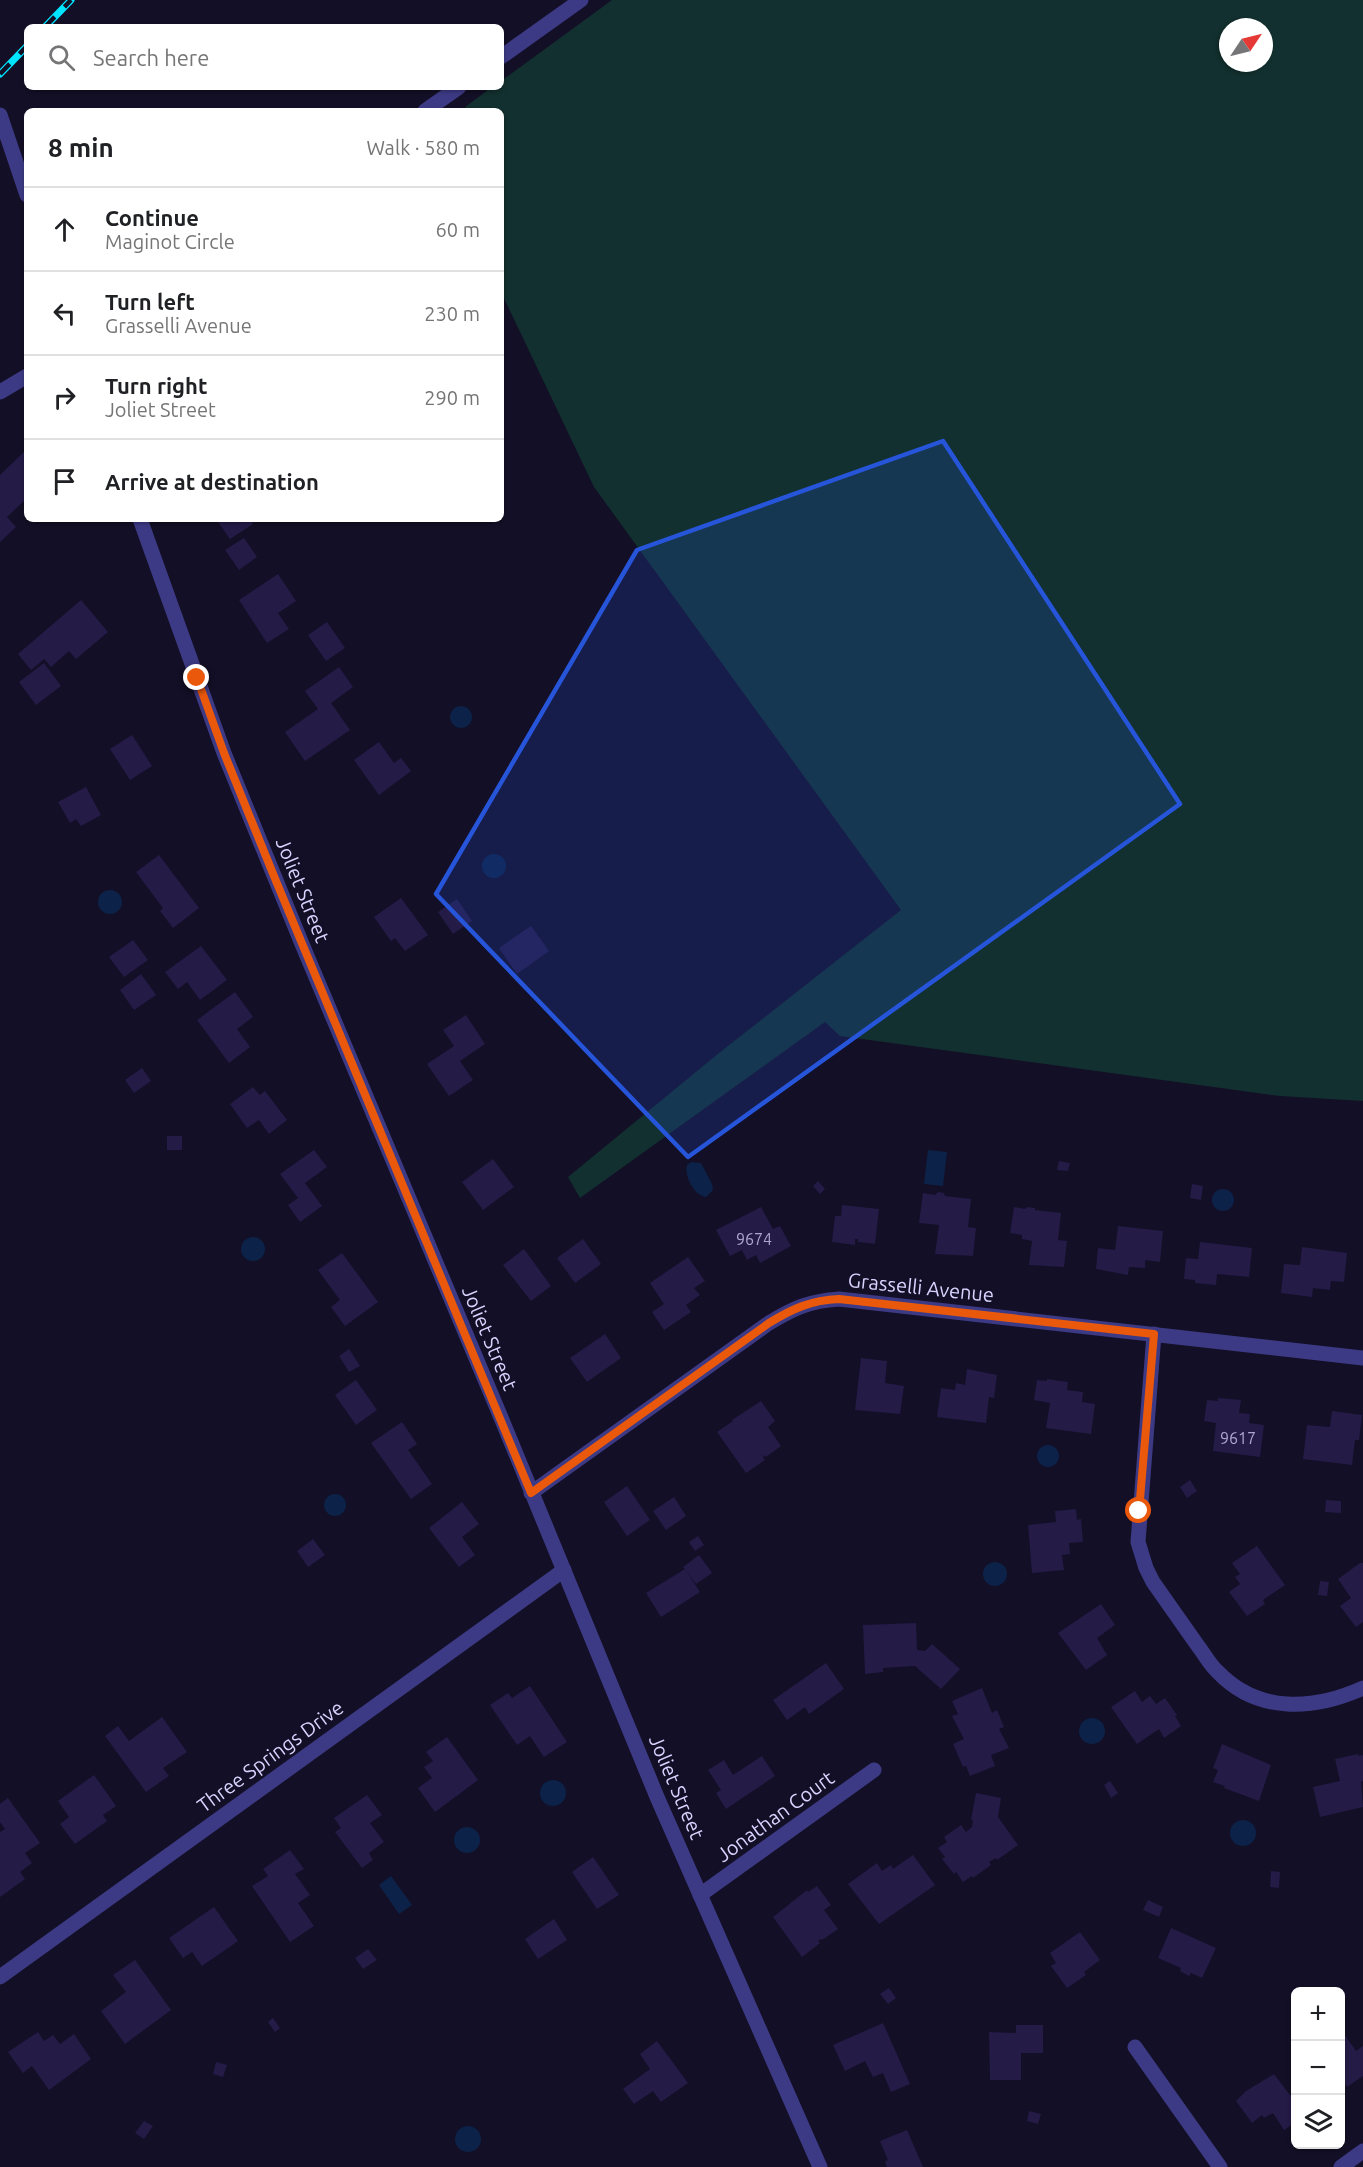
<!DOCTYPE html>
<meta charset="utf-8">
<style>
:root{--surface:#fff;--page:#f6f6f6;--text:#202124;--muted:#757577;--line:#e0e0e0}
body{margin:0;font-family:Ubuntu,sans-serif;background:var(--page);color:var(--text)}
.controls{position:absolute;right:18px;bottom:18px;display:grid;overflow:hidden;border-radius:9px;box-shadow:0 2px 4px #0004}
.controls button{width:54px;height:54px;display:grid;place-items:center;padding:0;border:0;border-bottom:2px solid var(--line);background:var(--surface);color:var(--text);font:30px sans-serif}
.compass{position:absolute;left:1219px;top:18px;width:54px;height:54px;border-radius:50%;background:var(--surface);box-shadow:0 2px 4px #0004;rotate:55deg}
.stop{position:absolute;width:18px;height:18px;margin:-14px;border:4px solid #ea580c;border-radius:50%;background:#fff}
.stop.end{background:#ea580c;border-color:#fff;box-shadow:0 2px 6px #0008}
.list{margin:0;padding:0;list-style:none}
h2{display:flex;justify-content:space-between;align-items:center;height:78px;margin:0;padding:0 24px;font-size:26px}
h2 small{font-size:20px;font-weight:400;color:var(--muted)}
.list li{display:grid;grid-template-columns:39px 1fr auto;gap:18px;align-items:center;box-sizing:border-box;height:84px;padding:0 24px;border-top:2px solid var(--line)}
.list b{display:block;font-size:22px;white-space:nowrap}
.list p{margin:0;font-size:20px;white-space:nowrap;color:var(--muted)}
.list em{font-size:20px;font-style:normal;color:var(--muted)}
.icon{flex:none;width:33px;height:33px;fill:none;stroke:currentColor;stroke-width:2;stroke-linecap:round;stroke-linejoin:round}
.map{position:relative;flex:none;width:1363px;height:2167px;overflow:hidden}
.search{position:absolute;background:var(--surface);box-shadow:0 2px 4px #0004;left:24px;top:24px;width:480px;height:66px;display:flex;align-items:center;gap:15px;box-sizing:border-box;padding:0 21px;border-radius:9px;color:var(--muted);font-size:22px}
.panel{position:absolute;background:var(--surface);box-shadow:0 2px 4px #0004;left:24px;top:108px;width:480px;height:414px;border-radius:9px}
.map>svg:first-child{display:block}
.green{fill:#12302f;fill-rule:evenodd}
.water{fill:#0c2248}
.building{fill:#241b47}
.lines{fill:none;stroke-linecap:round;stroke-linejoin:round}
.minor{stroke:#3d3a85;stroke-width:15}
.rail-casing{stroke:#00e5ff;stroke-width:7}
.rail{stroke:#130f26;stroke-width:4.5;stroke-dasharray:14;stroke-linecap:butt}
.route{stroke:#ea580c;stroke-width:8}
.marked{fill:#2655da;fill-opacity:0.2;stroke:#2655da;stroke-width:4.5;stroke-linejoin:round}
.labels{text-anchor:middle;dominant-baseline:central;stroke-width:5;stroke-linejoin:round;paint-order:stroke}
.number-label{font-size:16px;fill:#aca6d1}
.street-label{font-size:20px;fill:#d9d4ff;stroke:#130f26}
</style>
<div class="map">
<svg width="1363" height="2167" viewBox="0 0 1363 2167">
<rect width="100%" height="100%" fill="#130f26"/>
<path class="green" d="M612,0H1363V1101L1280,1096L840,1036L825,1022L580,1198L568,1177L719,1053L901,910L594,487L501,292V111H468L465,107L492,87H501V81ZM1228,27H1264V63H1228Z"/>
<g class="water">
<circle cx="461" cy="717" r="11"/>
<circle cx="494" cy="866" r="12"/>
<circle cx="110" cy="902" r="12"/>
<polygon points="928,1150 947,1152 943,1186 924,1184"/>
<path d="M691,1162L701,1163L712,1184L713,1190L706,1197C694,1196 684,1176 687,1165Z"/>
<circle cx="1223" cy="1200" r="11"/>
<circle cx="253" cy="1249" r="12"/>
<circle cx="1048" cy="1456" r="11"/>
<circle cx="335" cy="1505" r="11"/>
<circle cx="995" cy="1574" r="12"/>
<circle cx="1092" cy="1731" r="13"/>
<circle cx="553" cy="1793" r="13"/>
<circle cx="1243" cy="1833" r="13"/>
<circle cx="467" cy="1840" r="13"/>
<polygon points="391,1876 412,1905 399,1914 379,1885"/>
<circle cx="468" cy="2139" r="13"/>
</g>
<g class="building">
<polygon points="27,449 27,498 7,517 16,527 0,542 0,475"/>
<polygon points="216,519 249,519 253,524 230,539"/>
<polygon points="244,538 257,557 239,570 225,550"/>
<polygon points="278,574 296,601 278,613 289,629 267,643 239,600"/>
<polygon points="81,600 108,632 76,659 69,651 51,667 44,659 31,670 18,654"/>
<polygon points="327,622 345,648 326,661 308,635"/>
<polygon points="44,663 61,686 36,705 19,682"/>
<polygon points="339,667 353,687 331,703 350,730 305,761 285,732 318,709 305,691"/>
<polygon points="132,735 152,766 130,780 110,749"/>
<polygon points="379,742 394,763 401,758 411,771 379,795 354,760"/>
<polygon points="86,787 101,815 81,826 76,819 70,823 58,802"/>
<polygon points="159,855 199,908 173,928 160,911 163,908 136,872"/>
<polygon points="401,898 428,935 405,951 395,938 391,941 374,917"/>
<polygon points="457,899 472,921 453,934 438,912"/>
<polygon points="531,926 549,951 517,974 499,948"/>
<polygon points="133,940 148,960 124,977 109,957"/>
<polygon points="201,946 227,980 200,1000 187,982 178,989 165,972"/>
<polygon points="141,974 156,995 134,1010 120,990"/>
<polygon points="235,992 253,1017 237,1029 250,1047 229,1063 197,1020"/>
<polygon points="466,1015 485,1044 460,1061 473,1080 449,1096 427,1064 454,1046 443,1030"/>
<polygon points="142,1068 151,1081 134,1093 125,1080"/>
<polygon points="253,1087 260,1095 265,1091 287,1120 269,1134 259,1120 247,1128 230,1104"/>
<rect x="167" y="1136" width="15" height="14"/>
<polygon points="314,1150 327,1167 305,1183 322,1206 300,1222 288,1205 298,1198 280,1174"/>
<polygon points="493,1159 514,1187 483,1210 462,1182"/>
<polygon points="1059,1161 1070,1163 1068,1171 1057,1170"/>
<polygon points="818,1181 825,1189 820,1194 813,1186"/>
<polygon points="1192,1184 1203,1186 1201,1200 1190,1198"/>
<polygon points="938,1192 944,1193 945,1196 971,1199 968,1227 976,1228 973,1256 935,1254 939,1225 919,1223 923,1193 935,1195"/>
<polygon points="842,1205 879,1209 875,1244 858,1242 858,1239 855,1239 855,1245 832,1242 835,1216 841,1216"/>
<polygon points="761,1207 773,1229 780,1226 791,1246 760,1263 756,1255 747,1260 742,1250 730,1256 716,1230"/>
<polygon points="1014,1207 1025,1209 1027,1207 1035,1208 1035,1210 1061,1213 1058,1240 1067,1241 1064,1267 1029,1265 1032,1241 1022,1239 1022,1235 1010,1233"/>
<polygon points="1118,1226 1163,1231 1160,1262 1145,1260 1145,1268 1129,1267 1128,1275 1096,1269 1098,1248 1115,1250"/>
<polygon points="583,1239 601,1264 575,1283 557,1258"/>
<polygon points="1200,1242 1252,1248 1249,1277 1217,1274 1216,1285 1195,1283 1195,1280 1184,1279 1186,1258 1198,1259"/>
<polygon points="1302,1247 1347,1253 1344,1282 1331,1281 1330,1290 1313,1288 1312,1297 1281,1293 1284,1264 1300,1265"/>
<polygon points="524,1249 551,1286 531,1301 503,1265"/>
<polygon points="342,1253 378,1302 345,1326 331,1307 340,1300 318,1270"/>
<polygon points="688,1257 705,1281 694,1288 700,1295 686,1305 691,1312 664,1330 652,1312 664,1304 650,1283"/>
<polygon points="605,1334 621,1358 587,1382 570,1358"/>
<polygon points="349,1349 360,1366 349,1372 339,1356"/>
<polygon points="861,1358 887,1361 885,1383 904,1386 900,1414 855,1410"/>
<polygon points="967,1369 997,1375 994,1398 989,1397 986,1423 937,1417 941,1388 955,1390 956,1383 965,1385"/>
<polygon points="1047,1379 1068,1382 1067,1390 1083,1392 1082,1402 1095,1404 1091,1434 1046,1428 1050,1403 1034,1400 1037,1380 1047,1381"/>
<polygon points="356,1380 377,1410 356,1425 335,1395"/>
<polygon points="1218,1398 1241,1400 1239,1413 1250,1414 1249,1423 1264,1425 1260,1457 1213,1451 1216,1423 1204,1421 1207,1400 1218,1401"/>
<polygon points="761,1401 775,1421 768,1427 781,1446 766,1457 765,1455 763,1457 765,1460 746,1473 717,1432 733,1421 732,1420"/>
<polygon points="1332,1411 1362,1415 1359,1440 1355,1440 1352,1465 1303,1459 1307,1425 1330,1427"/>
<polygon points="402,1422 417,1444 408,1450 432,1484 411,1499 371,1443"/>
<polygon points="1190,1480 1197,1491 1187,1498 1180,1487"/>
<polygon points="627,1486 650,1520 627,1536 604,1502"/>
<polygon points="674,1497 686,1516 666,1530 653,1511"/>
<polygon points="1326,1500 1341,1501 1341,1513 1325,1512"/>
<polygon points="462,1502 479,1524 462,1537 475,1555 459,1567 429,1528"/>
<polygon points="1076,1509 1077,1520 1081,1519 1083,1542 1069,1543 1070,1554 1062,1555 1064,1570 1032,1573 1028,1525 1056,1522 1055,1511"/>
<polygon points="698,1536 704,1545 695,1551 689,1542"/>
<polygon points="313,1539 325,1555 308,1567 297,1551"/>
<polygon points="1257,1546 1285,1585 1263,1600 1265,1604 1247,1616 1229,1592 1240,1584 1235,1577 1240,1574 1232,1563"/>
<polygon points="699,1555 712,1573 696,1584 683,1567"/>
<polygon points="1360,1563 1363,1563 1363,1622 1356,1627 1340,1606 1351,1598 1338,1579"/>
<polygon points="685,1569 700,1592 661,1617 646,1593"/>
<polygon points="1320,1581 1329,1582 1327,1596 1318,1595"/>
<polygon points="1101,1604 1115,1625 1097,1638 1107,1655 1086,1670 1058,1633"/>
<polygon points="916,1623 917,1650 925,1651 932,1644 960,1669 941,1689 915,1666 883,1668 883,1672 865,1674 863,1625"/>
<polygon points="826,1663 844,1689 809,1714 805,1707 787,1720 773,1700"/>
<polygon points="530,1686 567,1742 544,1757 530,1736 517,1745 490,1705 508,1693 512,1698"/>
<polygon points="982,1688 992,1713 997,1710 1004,1727 999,1729 1009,1748 991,1755 995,1766 970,1776 966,1766 963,1767 953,1744 964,1739 952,1716 958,1714 952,1701"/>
<polygon points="1135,1691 1142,1702 1150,1696 1156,1704 1165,1698 1177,1715 1175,1716 1181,1726 1164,1738 1159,1729 1137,1744 1111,1707"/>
<polygon points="162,1717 187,1752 163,1768 169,1776 146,1792 105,1736 118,1726 129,1741"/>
<polygon points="447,1737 478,1780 435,1812 418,1788 432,1778 424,1767 433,1761 426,1752"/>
<polygon points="1222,1744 1271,1765 1259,1801 1224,1788 1225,1786 1213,1782 1218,1770 1213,1768"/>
<polygon points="1358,1754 1359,1756 1363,1755 1363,1781 1361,1782 1363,1807 1320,1817 1313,1787 1340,1781 1335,1759"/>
<polygon points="762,1756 775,1776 726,1809 716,1793 721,1790 708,1770 724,1760 733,1775"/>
<polygon points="94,1775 116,1806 103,1815 107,1821 75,1844 60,1824 69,1817 58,1801"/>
<polygon points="1110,1781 1118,1793 1111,1798 1104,1785"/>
<polygon points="976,1793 1001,1798 998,1817 1018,1845 997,1860 996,1858 989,1862 991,1865 973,1878 972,1876 963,1882 956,1872 954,1874 942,1859 945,1857 938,1848 947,1842 944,1837 961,1825 966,1832 972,1827 973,1820 971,1820"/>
<polygon points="367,1795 382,1815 370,1823 384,1842 369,1853 373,1860 362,1868 335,1832 341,1828 334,1818"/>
<polygon points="8,1798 40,1843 25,1853 32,1863 20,1872 25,1879 0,1897 0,1832 5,1829 0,1822 0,1804"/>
<polygon points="290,1850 304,1869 295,1874 310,1895 298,1903 314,1926 290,1942 252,1886 268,1876 263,1869"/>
<polygon points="913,1855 935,1885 879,1924 848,1884 877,1863 882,1871 891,1865 893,1869"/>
<polygon points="593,1857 619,1895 597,1909 572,1872"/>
<polygon points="1271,1871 1280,1872 1279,1888 1270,1887"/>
<polygon points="817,1886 831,1905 824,1910 838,1929 822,1940 821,1939 818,1941 820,1943 802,1957 773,1917 807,1890 808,1892"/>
<polygon points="1148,1900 1163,1907 1159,1917 1143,1910"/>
<polygon points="214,1907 238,1941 202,1966 192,1952 183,1958 169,1938"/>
<polygon points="554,1919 567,1940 538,1959 525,1939"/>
<polygon points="1171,1928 1216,1948 1202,1978 1191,1973 1189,1976 1180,1971 1181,1968 1158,1958"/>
<polygon points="1080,1932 1100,1960 1084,1972 1086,1975 1067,1988 1051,1966 1056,1963 1050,1953"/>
<polygon points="368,1949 377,1960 363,1969 355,1958"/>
<polygon points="135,1960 171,2010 125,2044 101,2011 126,1992 113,1975"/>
<polygon points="889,1988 896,1998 888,2004 880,1994"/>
<polygon points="273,2018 280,2028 275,2032 268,2022"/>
<polygon points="883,2023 910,2084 891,2092 883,2073 873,2077 865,2061 845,2071 833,2045"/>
<polygon points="1016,2025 1043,2025 1043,2053 1021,2053 1021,2080 990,2080 989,2032 1016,2033"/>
<polygon points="38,2032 44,2041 53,2035 60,2044 74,2034 91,2059 49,2090 32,2066 23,2073 8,2052"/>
<polygon points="1344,2034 1356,2051 1363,2046 1363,2076 1347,2087 1340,2078 1340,2037"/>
<polygon points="657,2041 688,2083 661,2102 653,2091 634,2104 623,2089 650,2069 640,2054"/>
<polygon points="216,2062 227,2065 223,2077 213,2074"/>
<polygon points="1274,2074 1296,2103 1296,2122 1284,2130 1273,2113 1264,2118 1262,2115 1252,2123 1236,2101 1246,2091"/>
<polygon points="1029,2111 1041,2114 1038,2124 1027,2121"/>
<polygon points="144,2121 153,2126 144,2139 135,2133"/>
<polygon points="907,2130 923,2167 887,2167 885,2162 888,2160 880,2141"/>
</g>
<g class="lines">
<g class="minor">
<polyline points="501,57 581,0"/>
<polyline points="425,111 459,87"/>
<polyline points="0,115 27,195"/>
<polyline points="0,392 27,376"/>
<polyline points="140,519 224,753 302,944 502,1420 657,1797 820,2167"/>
<path d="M1154,1334L1138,1542L1146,1568L1153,1582C1168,1603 1183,1625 1198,1646C1205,1655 1210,1665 1218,1672C1258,1714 1314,1710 1363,1688"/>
<path d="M531,1493L769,1323C794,1308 809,1301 839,1299L1363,1358"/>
<polyline points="700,1895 874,1770"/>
<polyline points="0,1977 564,1570"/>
<polyline points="1135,2047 1220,2167"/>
<polyline points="1341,2167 1363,2151"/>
</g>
<g class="rail-casing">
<g id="rail">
<polyline points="45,27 71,0"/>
<polyline points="0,74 27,46"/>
</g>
</g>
<use href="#rail" class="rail"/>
</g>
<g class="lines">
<path class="route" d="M197,678L224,753L276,881L531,1493L769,1323C792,1309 811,1300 839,1299L1154,1334L1139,1511"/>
</g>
<path class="marked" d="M943,441L1180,804L688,1157L436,894L637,550Z"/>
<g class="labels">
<g class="number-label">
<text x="754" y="1239">9674</text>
<text x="1238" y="1438">9617</text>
</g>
<g class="street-label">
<text transform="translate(303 890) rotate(68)">Joliet Street</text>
<text transform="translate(921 1287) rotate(6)">Grasselli Avenue</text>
<text transform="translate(490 1338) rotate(67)">Joliet Street</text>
<text transform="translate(270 1756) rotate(-36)">Three Springs Drive</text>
<text transform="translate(677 1787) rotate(67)">Joliet Street</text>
<text transform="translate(775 1816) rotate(-36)">Jonathan Court</text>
</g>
</g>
</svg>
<div class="controls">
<button>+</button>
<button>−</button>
<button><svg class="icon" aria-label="layers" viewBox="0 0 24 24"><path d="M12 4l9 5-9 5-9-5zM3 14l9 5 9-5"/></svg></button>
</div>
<svg class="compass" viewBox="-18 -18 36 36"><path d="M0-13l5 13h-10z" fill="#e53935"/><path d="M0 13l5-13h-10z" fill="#757577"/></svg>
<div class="stop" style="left:1139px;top:1511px"></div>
<div class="stop end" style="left:197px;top:678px"></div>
<div class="search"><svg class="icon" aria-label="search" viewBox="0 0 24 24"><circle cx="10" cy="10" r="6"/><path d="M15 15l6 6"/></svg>Search here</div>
<section class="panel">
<h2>8 min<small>Walk · 580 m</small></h2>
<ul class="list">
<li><svg class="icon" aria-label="ahead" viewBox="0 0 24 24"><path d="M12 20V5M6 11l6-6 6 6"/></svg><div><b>Continue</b><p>Maginot Circle</p></div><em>60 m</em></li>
<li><svg class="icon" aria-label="left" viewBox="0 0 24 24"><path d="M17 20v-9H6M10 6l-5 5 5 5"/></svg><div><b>Turn left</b><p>Grasselli Avenue</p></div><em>230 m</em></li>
<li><svg class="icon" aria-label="right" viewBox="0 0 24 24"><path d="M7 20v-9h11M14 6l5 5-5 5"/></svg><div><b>Turn right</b><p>Joliet Street</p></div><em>290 m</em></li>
<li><svg class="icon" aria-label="arrive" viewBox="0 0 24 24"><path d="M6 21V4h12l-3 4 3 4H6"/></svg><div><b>Arrive at destination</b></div></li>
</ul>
</section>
</div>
